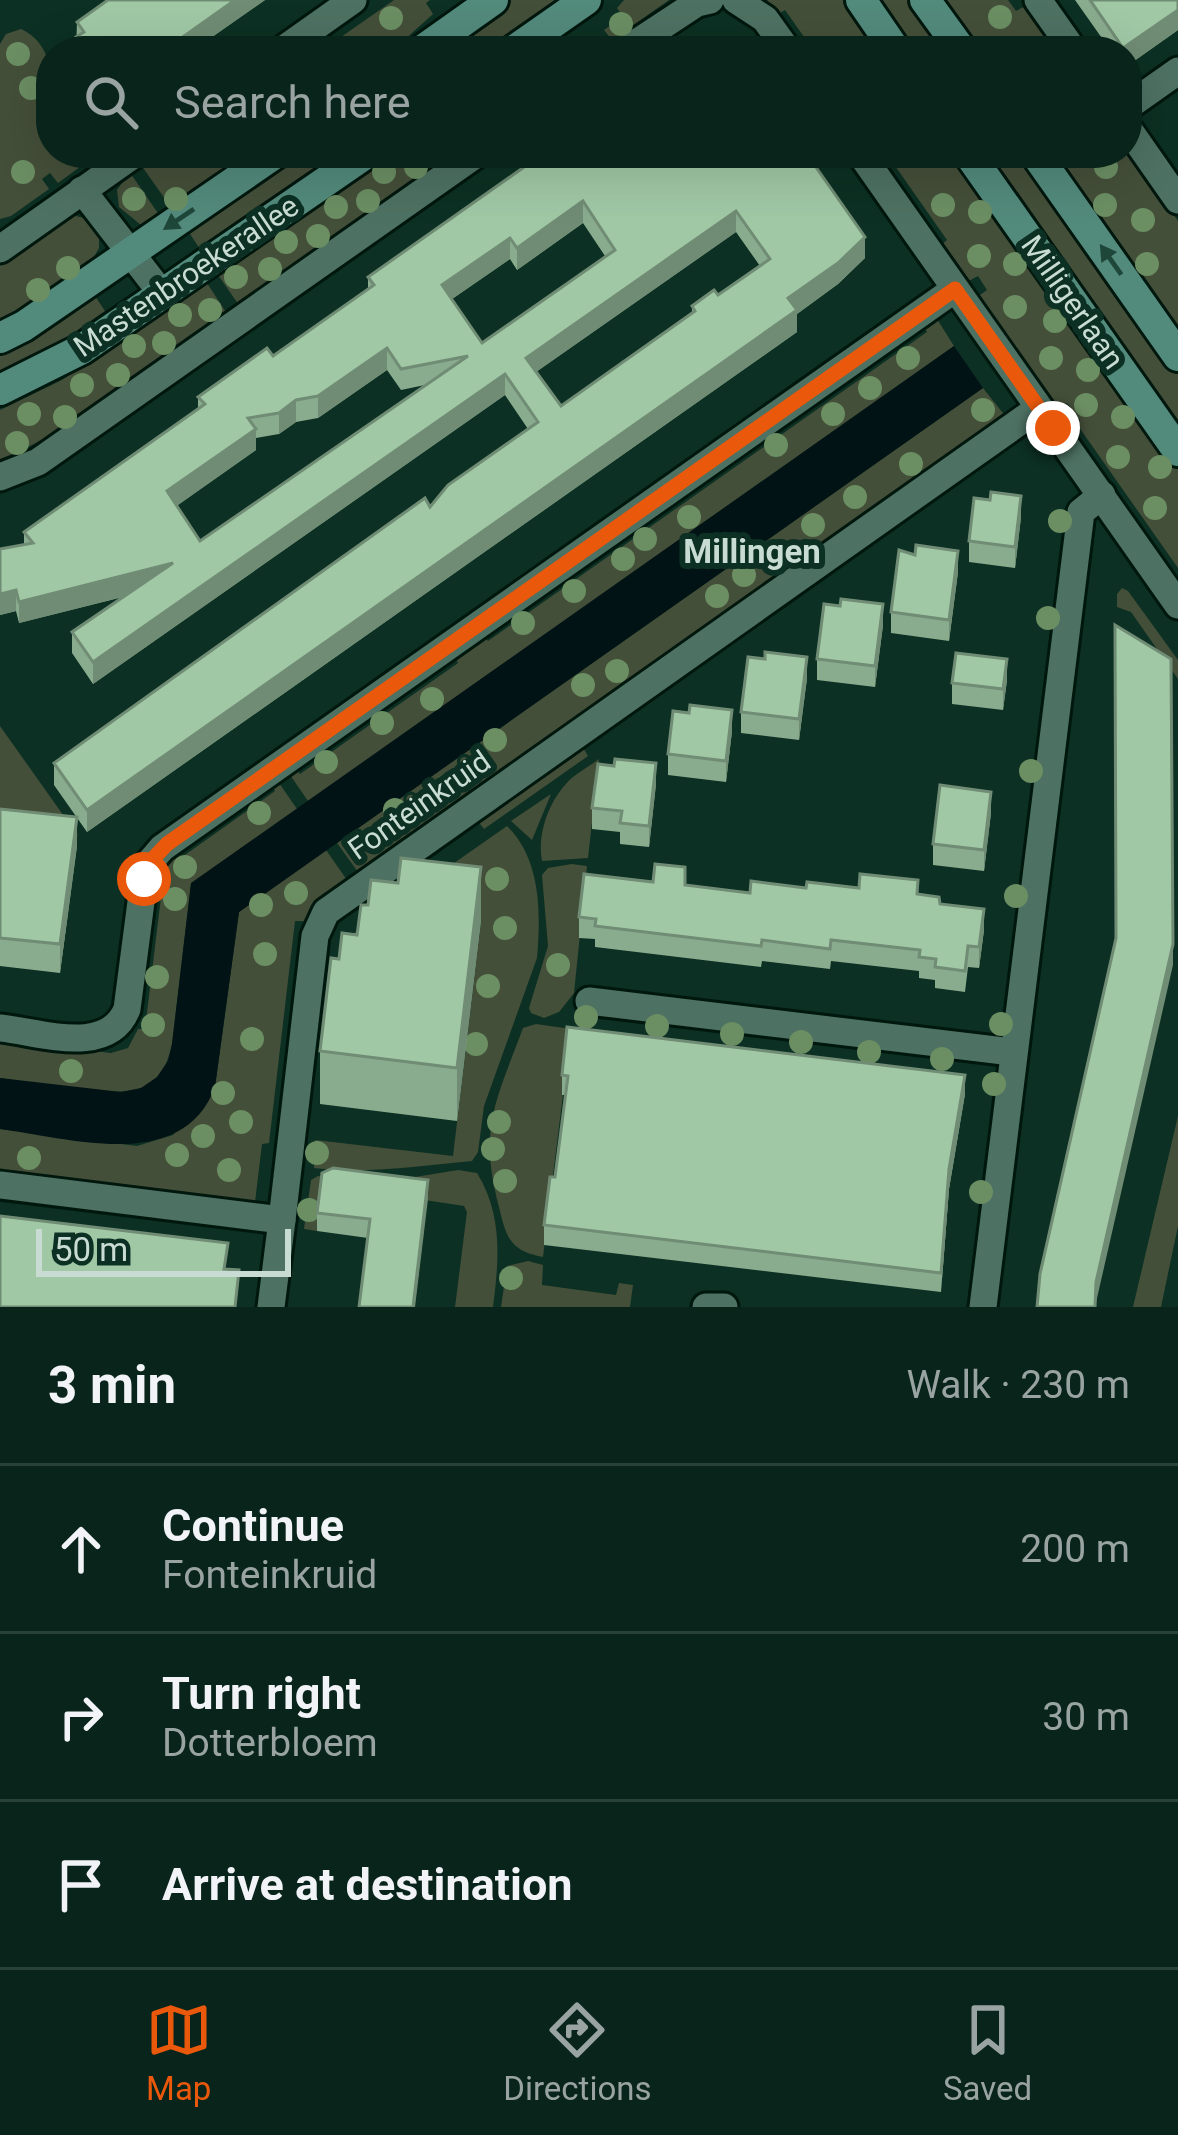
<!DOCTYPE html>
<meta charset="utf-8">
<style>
:root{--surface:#09241a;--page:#122c23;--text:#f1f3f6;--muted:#99a4a2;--line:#294139;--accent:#ea580c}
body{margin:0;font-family:Roboto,sans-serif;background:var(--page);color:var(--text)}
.scale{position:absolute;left:36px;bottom:30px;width:255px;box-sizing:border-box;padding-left:12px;border:6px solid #c9dcd3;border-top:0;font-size:33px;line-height:42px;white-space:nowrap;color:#c9dcd3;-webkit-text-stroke:9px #0c3023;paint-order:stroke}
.stop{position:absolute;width:36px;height:36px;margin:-27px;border:9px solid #ea580c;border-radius:50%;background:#fff}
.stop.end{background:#ea580c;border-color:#fff;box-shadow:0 3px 12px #0008}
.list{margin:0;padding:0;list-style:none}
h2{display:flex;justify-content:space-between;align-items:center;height:156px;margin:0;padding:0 48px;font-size:51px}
h2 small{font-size:39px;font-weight:400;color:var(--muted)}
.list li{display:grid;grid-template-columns:78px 1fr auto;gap:36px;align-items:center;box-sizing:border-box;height:168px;padding:0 48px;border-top:3px solid var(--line)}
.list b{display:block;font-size:45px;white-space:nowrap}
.list p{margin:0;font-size:39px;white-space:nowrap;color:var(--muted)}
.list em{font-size:39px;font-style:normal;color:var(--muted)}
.icon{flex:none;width:66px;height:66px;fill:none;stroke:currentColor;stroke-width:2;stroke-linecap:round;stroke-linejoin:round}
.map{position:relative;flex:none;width:1178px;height:1307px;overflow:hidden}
.search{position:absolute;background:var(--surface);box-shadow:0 12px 48px #0002;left:36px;right:36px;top:36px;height:132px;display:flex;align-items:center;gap:30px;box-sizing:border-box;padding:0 42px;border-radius:48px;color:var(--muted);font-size:45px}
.sheet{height:660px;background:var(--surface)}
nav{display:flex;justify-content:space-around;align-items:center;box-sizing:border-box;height:168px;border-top:3px solid var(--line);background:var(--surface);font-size:33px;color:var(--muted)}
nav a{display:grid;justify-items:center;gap:6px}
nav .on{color:var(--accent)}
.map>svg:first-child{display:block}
.green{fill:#444f39}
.water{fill:#021315}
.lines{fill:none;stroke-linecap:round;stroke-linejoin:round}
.street-casing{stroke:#00170e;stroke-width:33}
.secondary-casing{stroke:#00170e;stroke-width:36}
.street{stroke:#4d7162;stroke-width:27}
.secondary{stroke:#528a7c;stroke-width:30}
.tree{fill:#6b8e63}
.wall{fill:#8aac8e;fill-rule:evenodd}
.shaded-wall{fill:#708c74}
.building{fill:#a0c8a5;stroke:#708c74;stroke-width:3;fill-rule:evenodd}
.oneway{fill:#1e4639}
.route{stroke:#ea580c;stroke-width:15}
.labels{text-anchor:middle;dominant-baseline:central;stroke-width:12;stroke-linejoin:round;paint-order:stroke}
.street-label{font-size:30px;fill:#c9dcd3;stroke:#0c3023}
.neighbourhood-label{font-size:33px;font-weight:bold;fill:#c9dcd3;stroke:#0c3023}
</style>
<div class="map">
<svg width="1178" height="1307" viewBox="0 0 1178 1307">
<rect width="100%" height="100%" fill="#0c3023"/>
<g class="green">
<polygon points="394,0 430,0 426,3 433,14 392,51 321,51"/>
<polygon points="510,0 572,0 499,51 437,51"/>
<polygon points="624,0 669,0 612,40 604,30 623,17 617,8"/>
<polygon points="767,0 850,0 886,51 814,51 785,10 777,15"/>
<polygon points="873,0 916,0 952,51 909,51"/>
<polygon points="938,0 1008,0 1016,11 1027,5 1059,51 973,51"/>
<path d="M21,29C65,49 51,113 51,153H99L58,183L50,173L42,179L49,189L11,216L0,219V44L6,34Z"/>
<polygon points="1127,148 1178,221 1178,341 1045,153 1127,153"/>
<polygon points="176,153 261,153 175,213 141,165 149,160 156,167"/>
<polygon points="292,153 354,153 202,252 186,228"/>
<polygon points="385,153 452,153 249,296 254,304 243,311 216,272"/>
<polygon points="886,153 958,153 1178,465 1178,568 1076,423 1080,420 1067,403 1055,410 976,298 987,290 978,276 965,283 940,246 947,240"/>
<polygon points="981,153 1023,153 1178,372 1178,433"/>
<polygon points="130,172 133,177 164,222 141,225 119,207 117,190"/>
<polygon points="76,216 88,219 99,235 99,248 85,272 0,332 0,265 64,219"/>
<path d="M205,280L231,320L221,326L216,319C149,366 76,431 0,459V410L62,380Z"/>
<polygon points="93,293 105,311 50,349 0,376 0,354"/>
<polygon points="937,319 954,346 308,801 288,772 295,768 300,774 458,663 454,656 483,635 488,641 927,332 923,325"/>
<polygon points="983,388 1006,417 358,872 337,843"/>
<polygon points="1122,588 1128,591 1178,660 1178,679 1131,612 1117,607 1117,594"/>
<polygon points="0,726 78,836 0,827"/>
<polygon points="582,746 588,756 484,829 477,820"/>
<path d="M599,759L588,858L542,861C537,836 548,803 566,784C574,774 589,767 599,759Z"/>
<path d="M277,780L297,809L191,884L172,1044C168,1063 160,1081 141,1088C113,1099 33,1082 0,1078V1040L111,1053L128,1048L138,1029H145L162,889L155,888L158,873L177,851L182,857L275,791L272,784Z"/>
<polygon points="551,794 532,840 511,821"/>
<path d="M507,826C541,859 541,913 537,958L484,1106L478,1152L472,1161C418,1166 368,1174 314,1168L315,1140L453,1156L481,921L335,988L340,943Z"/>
<polygon points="326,850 347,880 312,905 304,921 295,921 269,1143 262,1144 255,1202 0,1174 0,1129 137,1146 173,1135 215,1087 239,912"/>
<polygon points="572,864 587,866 574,993 559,1012 544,1018 531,1013 529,1008 548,946 542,875 548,868"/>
<path d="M536,1024L571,1029L543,1257C510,1251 506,1237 499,1207C478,1128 496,1101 523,1028Z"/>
<polygon points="1178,1116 1178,1226 1161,1307 1133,1307"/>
<path d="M458,1170L477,1173C503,1215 499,1261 493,1307H455L467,1212L464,1206L372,1192V1184Z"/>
<polygon points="318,1176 360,1181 321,1198 317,1231 304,1229 311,1180"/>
<polygon points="528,1261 543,1265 542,1285 616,1295 619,1283 633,1285 630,1307 501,1307 507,1266"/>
</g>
<path class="water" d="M954,346L983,388L239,912L215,1087C183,1174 70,1138 0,1129V1078L121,1092L141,1088L157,1077L168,1061L172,1044L191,883Z"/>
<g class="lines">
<g class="street-casing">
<g id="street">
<polyline points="736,0 765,19 788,51"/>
<polyline points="1038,0 1074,51"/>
<polyline points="281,51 353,0"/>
<polyline points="624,51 697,3 710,0"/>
<polyline points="1127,107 1178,71"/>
<polyline points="1127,127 1178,200"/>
<polyline points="860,153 1178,605"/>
<polyline points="82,190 163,295"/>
<polyline points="0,249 136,153"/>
<polyline points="0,477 38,462 478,153"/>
<polyline points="589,1001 1012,1052"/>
<path d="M0,1028C40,1032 108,1057 127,1009L144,879L150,862L162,848L955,289"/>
<polyline points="0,1185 282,1220 315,936 326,912 1039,408"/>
<polyline points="271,1307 282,1220"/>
<polyline points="706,1307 724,1307"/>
<polyline points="983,1307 1081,512 1102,495"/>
</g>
</g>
<g class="secondary-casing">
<g id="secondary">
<polyline points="861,0 896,51"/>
<polyline points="925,0 962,51"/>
<polyline points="421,51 493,0"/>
<polyline points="513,51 586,0"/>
<polyline points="968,153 1178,451"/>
<polyline points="1035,153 1178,356"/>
<polyline points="0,338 24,326 276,153"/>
<polyline points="0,390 82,349 367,153"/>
</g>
</g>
<use href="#street" class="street"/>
<use href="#secondary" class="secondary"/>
</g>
<g class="tree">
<circle cx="1000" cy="17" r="12"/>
<circle cx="391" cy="18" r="12"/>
<circle cx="621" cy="24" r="12"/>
<circle cx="18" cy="54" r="12"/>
<circle cx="31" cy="88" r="12"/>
<circle cx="416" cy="167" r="12"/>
<circle cx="1106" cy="167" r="12"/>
<circle cx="23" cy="172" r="12"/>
<circle cx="384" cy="172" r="12"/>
<circle cx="134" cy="199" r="12"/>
<circle cx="176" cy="199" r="12"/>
<circle cx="368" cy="201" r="12"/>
<circle cx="943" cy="205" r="12"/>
<circle cx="1105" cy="205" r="12"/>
<circle cx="336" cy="207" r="12"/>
<circle cx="980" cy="212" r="12"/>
<circle cx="1143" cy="220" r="12"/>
<circle cx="318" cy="236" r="12"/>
<circle cx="286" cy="242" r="12"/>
<circle cx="979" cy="256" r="12"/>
<circle cx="1015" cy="264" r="12"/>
<circle cx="1147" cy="264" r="12"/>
<circle cx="68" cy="268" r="12"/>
<circle cx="270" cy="269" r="12"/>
<circle cx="236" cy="277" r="12"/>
<circle cx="38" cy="290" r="12"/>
<circle cx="1015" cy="307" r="12"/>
<circle cx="210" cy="310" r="12"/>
<circle cx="180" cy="315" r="12"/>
<circle cx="1055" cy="321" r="12"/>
<circle cx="164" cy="343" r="12"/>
<circle cx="134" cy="346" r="12"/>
<circle cx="908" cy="358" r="12"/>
<circle cx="1051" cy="358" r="12"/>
<circle cx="1088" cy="370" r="12"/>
<circle cx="118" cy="375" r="12"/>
<circle cx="82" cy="385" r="12"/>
<circle cx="870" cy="388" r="12"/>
<circle cx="1086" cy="405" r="12"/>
<circle cx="983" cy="410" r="12"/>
<circle cx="29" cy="414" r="12"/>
<circle cx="833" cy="414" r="12"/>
<circle cx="65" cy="417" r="12"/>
<circle cx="1123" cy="417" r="12"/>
<circle cx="17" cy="443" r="12"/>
<circle cx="776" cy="445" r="12"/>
<circle cx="1118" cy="457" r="12"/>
<circle cx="911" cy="464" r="12"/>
<circle cx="1160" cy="467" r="12"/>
<circle cx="855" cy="497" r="12"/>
<circle cx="1155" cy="508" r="12"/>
<circle cx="689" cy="517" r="12"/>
<circle cx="1060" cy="521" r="12"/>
<circle cx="813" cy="525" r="12"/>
<circle cx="645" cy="539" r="12"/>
<circle cx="623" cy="559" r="12"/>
<circle cx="744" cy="575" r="12"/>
<circle cx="574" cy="591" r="12"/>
<circle cx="717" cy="596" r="12"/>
<circle cx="1048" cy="618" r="12"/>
<circle cx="523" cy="623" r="12"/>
<circle cx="617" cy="671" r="12"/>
<circle cx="583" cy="685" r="12"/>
<circle cx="432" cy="699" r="12"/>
<circle cx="382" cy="723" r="12"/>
<circle cx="495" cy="740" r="12"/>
<circle cx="326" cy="762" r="12"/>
<circle cx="1031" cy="771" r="12"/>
<circle cx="447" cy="786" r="12"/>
<circle cx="395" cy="810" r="12"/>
<circle cx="259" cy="813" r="12"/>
<circle cx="185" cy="867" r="12"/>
<circle cx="497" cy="879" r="12"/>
<circle cx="296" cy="893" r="12"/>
<circle cx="1016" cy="896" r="12"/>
<circle cx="175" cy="899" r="12"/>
<circle cx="261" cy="905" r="12"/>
<circle cx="505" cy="928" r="12"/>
<circle cx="265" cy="954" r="12"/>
<circle cx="558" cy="965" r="12"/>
<circle cx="157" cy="977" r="12"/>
<circle cx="488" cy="986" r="12"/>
<circle cx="586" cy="1017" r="12"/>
<circle cx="1001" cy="1024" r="12"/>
<circle cx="153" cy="1025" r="12"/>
<circle cx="657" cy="1026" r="12"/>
<circle cx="732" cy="1034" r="12"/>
<circle cx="252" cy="1039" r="12"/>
<circle cx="801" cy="1042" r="12"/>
<circle cx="476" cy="1044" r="12"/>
<circle cx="869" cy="1052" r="12"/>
<circle cx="942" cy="1059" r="12"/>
<circle cx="71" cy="1071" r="12"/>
<circle cx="994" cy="1084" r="12"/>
<circle cx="223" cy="1093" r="12"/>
<circle cx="241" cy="1122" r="12"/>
<circle cx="499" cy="1122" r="12"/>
<circle cx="203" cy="1136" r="12"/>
<circle cx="493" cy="1149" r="12"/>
<circle cx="317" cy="1153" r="12"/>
<circle cx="177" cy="1155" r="12"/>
<circle cx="29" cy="1158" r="12"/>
<circle cx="229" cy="1170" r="12"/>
<circle cx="505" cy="1181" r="12"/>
<circle cx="981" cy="1192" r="12"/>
<circle cx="309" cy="1210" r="12"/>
<circle cx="511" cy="1278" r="12"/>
</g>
<g class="wall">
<polygon points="108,0 265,0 192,51 76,51 77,22"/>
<polygon points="1075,0 1178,0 1178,30 1127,66 1127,51 1111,51"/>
<path d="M806,153L865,258L838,284L797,314V332L87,832L54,785V763L430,507L528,429L505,395L93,684L72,653V632L123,597L19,623L16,611L0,615V549L24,544V532L198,409V397L273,356L368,290V277L551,161ZM583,223L605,256L482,343L452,299L510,259L517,270ZM736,232L760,266L718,295L692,306V314L561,406L536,372ZM387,370L401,390L425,385L200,541L176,506L256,450V438L279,434L296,422L318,418Z"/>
<polygon points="1021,517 1015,568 969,562 969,541"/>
<polygon points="958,572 949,641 891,633 891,612"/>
<polygon points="883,625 875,687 817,680 817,659"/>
<polygon points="807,678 799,740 741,733 741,712"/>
<polygon points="1007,680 1003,710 952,704 952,683"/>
<polygon points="732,731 726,782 668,775 668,754"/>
<polygon points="656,784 649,847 620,844 620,832 592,829 592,808"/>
<polygon points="0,809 77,846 60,973 0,966"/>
<polygon points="991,813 984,871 933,865 933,844"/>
<polygon points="685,885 750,893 806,888 918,894 940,904 984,930 979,968 968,967 965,992 935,988 935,980 919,978 919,971 831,961 830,969 762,961 761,967 595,947 595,939 579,938 579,917"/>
<polygon points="481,920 457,1121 320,1104 320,1051 339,959 357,935"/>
<polygon points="562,1075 965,1094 949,1189 941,1292 544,1245 544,1225 555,1177 566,1095 562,1095"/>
<polygon points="428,1199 368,1238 317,1231 317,1213"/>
</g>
<g class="shaded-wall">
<polygon points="235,0 265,0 192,51 163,51"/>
<polygon points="1178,10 1178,30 1127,66 1127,51 1123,51 1123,48"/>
<polygon points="583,201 583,223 517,270 517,248"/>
<polygon points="736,211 736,232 526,379 526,358"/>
<polygon points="865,237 865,258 838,284 797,314 797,332 87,832 87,810 788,298"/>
<polygon points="510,238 510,259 442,306 442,285"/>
<polygon points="387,348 387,370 318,418 318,396"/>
<polygon points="505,374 505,395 93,684 93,662"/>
<polygon points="296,400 296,422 279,434 279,413"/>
<polygon points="256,429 256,450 167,513 167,491"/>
<polygon points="1021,496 1021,517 1015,568 1015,547"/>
<polygon points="958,551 958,572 949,641 949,620"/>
<polygon points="173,563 173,584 19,623 19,602"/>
<polygon points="16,590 16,611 0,615 0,594"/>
<polygon points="883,604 883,625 875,687 875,666"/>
<polygon points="807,657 807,678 799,740 799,719"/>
<polygon points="1007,659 1007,680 1003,710 1003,689"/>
<polygon points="732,710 732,731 726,782 726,761"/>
<polygon points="656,763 656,784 649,847 649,826"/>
<polygon points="991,792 991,813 984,871 984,850"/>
<polygon points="77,817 77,846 60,973 60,944"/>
<polygon points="481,867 481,920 457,1121 457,1068"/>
<polygon points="984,909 984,930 979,968 979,947"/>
<polygon points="1173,944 1173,965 1095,1307 1096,1282"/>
<polygon points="965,1075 965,1094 949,1189 941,1292 949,1169"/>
<polygon points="428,1180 428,1199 415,1307 413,1307"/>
</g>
<g class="building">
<polygon points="108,0 235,0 163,51 86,51 76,37 84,32 77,22"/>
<polygon points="1090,0 1178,0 1178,10 1123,48"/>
<path d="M544,153H549L551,161L562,153H806L865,237L838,263L788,298L797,310L87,810L54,763L425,498L430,507L448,485L538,422L505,374L93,662L72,632L173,563L19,602L16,590L0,594V549L33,543L24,532L205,404L198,397L267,348L273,356L374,285L368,277ZM583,201L615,250L482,343L442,285L510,238L517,248ZM736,211L770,259L718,295L714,290L692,306L695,311L561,406L526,358ZM387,348L401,369L468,356L200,541L167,491L256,429L248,418L279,413L296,400L318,396Z"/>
<polygon points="991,492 1021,496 1015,547 969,541 974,498 990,500"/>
<polygon points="916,545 958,551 949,620 891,612 899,550 915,555"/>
<polygon points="841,599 883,604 875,666 817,659 824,604 840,606"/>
<polygon points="1115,625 1171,659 1173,944 1096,1282 1095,1307 1037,1307 1040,1274 1116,938"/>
<polygon points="765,652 807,657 799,719 741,712 748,657 765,659"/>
<polygon points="956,653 1007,659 1003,689 952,683"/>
<polygon points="690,705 732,710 726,761 668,754 673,711 689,713"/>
<polygon points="615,759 656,763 649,826 620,823 622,811 592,808 598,764 614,766"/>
<polygon points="940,785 991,792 984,850 933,844"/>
<polygon points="0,809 77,817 60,944 0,938"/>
<polygon points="401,858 481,867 457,1068 320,1051 331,958 339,959 342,933 357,935 361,905 368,905 371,880 398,883"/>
<polygon points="655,864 685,867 685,885 750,893 751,881 806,888 807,882 859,888 860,874 918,880 917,894 939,897 940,904 984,909 979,947 968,946 965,971 935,967 936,959 919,957 920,950 831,940 830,949 762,940 761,946 595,926 596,919 579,917 584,874 653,882"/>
<polygon points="567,1027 965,1075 949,1169 941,1273 544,1225 550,1177 555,1177 568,1076 562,1075"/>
<polygon points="333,1168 428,1180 413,1307 359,1307 370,1219 317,1213 322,1173"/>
<polygon points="0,1216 228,1243 224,1269 239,1270 235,1307 0,1307"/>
</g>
<defs><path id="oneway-solid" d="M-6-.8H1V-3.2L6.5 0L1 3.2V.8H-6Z" transform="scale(3)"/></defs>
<g class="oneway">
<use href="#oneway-solid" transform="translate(179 219) rotate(146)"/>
<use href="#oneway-solid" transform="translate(1111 260) rotate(-125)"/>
</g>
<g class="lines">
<polyline class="route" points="144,879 150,862 167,844 955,289 1053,428"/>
</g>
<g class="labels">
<g class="street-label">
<text transform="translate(186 276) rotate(-34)">Mastenbroekerallee</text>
<text transform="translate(1073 302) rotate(55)">Milligerlaan</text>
<text transform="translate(419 805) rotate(-35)">Fonteinkruid</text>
</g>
<g class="neighbourhood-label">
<text x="752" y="551">Millingen</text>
</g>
</g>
</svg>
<div class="scale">50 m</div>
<div class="stop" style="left:144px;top:879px"></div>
<div class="stop end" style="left:1053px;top:428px"></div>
<div class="search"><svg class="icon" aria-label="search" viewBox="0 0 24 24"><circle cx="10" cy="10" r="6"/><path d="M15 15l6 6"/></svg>Search here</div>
</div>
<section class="sheet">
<h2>3 min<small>Walk · 230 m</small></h2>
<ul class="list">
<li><svg class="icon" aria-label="ahead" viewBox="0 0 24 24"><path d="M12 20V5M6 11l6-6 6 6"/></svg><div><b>Continue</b><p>Fonteinkruid</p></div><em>200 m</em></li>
<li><svg class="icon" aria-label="right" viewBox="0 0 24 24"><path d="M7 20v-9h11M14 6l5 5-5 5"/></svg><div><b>Turn right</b><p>Dotterbloem</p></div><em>30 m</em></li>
<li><svg class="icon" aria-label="arrive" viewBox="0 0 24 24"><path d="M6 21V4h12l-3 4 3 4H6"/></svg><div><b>Arrive at destination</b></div></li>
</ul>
</section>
<nav>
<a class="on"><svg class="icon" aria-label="map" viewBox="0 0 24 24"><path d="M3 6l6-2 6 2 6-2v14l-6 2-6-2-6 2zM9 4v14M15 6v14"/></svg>Map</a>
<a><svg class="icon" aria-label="directions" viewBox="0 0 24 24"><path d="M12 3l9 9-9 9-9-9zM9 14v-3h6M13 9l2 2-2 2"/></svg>Directions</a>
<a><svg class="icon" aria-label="saved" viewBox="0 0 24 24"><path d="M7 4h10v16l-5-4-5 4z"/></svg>Saved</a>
</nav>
